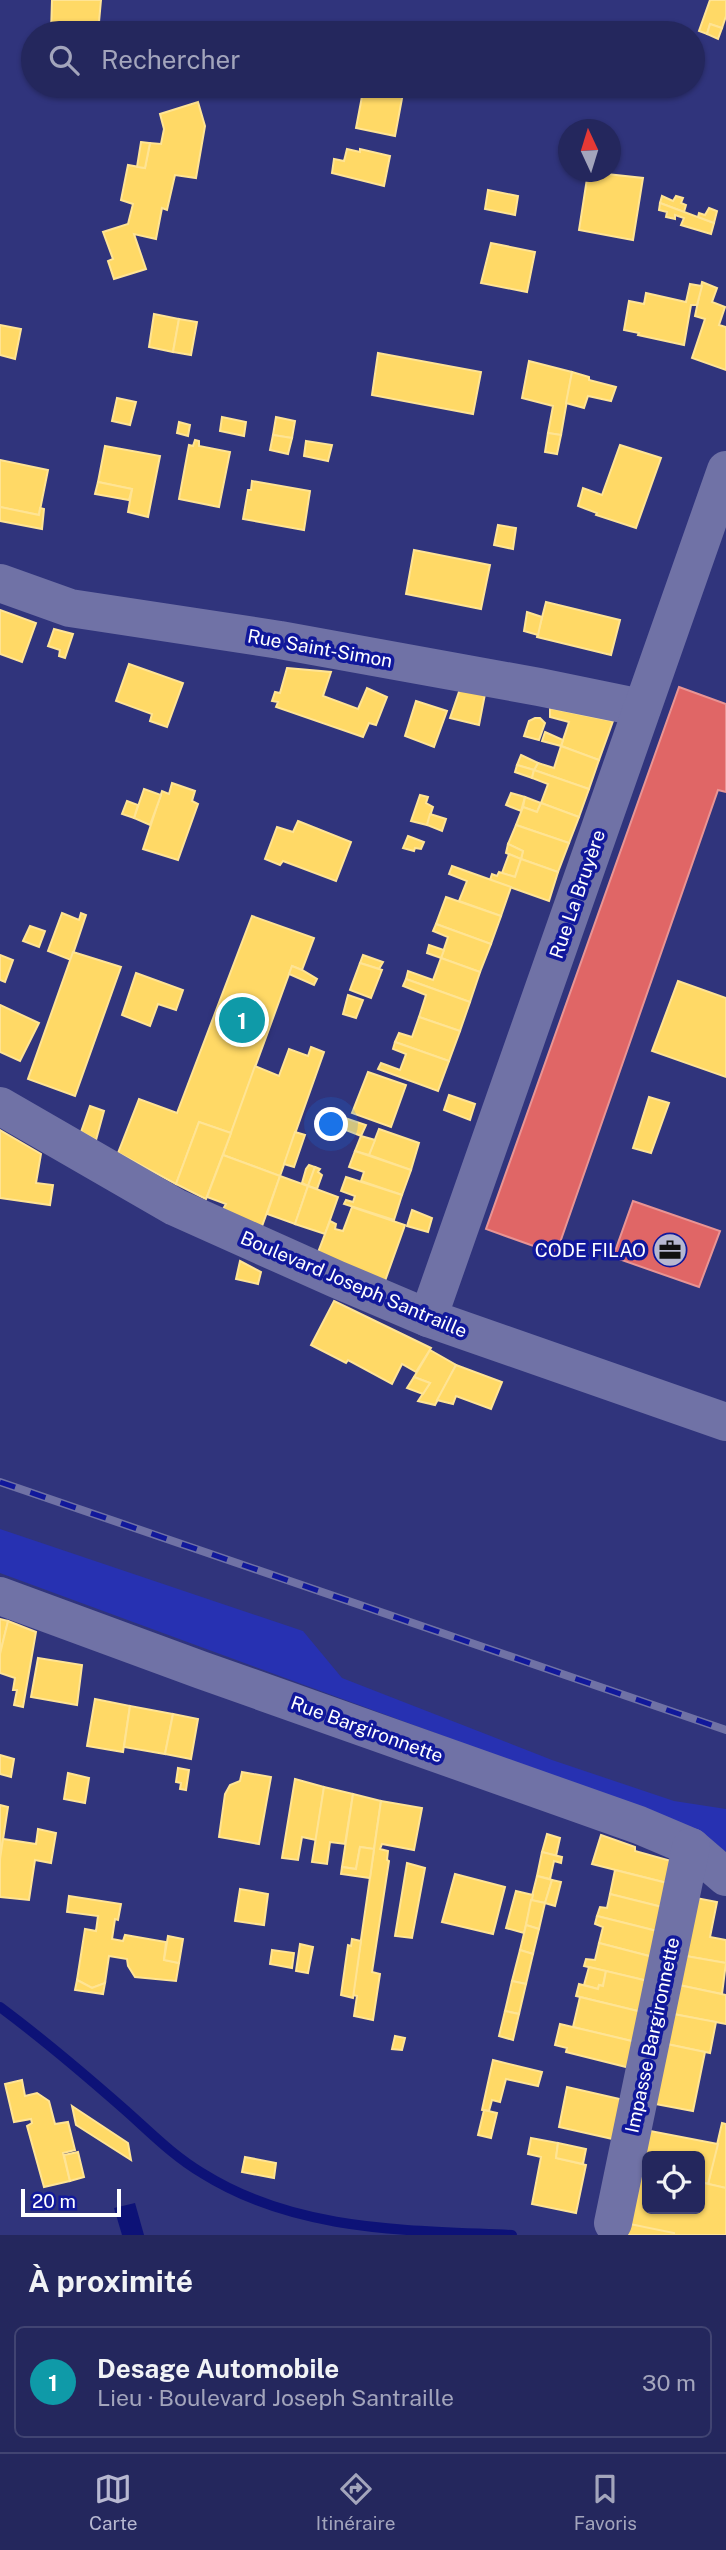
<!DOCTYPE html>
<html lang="fr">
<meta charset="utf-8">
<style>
:root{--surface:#24275d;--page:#2c2f63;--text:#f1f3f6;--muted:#a3a5bc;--line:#414472;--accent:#b7b8d1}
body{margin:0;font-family:"Public Sans",sans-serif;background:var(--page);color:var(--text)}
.controls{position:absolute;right:21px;bottom:21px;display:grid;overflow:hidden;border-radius:10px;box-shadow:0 2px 5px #0004}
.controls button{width:63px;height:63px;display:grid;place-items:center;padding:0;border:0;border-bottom:2px solid var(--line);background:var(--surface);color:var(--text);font:35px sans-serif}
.compass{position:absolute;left:558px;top:119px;width:63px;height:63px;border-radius:50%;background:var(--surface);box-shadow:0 2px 5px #0004;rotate:356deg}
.scale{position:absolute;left:21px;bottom:18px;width:100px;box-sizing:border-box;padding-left:7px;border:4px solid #fff;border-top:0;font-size:19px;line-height:24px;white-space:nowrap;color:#fff;-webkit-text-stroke:5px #11189b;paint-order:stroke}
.you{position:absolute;left:332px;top:1125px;width:24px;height:24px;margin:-18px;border:5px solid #fff;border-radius:50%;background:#1a73e8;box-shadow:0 0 0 10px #1a73e833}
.badge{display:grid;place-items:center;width:46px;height:46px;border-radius:50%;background:var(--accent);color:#fff;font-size:23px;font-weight:700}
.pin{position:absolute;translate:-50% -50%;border:4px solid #fff;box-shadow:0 2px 7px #0006}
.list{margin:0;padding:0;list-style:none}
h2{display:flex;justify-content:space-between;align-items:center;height:91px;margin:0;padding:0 28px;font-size:30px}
h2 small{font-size:23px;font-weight:400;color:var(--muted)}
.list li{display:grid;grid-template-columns:46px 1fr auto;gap:21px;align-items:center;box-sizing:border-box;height:112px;margin:0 14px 14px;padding:0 14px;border:2px solid var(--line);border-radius:10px}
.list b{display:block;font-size:26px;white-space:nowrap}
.list p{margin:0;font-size:23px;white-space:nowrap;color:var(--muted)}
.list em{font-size:23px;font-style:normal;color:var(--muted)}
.icon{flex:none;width:38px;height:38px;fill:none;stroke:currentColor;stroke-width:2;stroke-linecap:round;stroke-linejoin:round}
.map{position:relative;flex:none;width:726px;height:2235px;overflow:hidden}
.search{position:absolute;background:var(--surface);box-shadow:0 2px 5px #0004;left:21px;right:21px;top:21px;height:77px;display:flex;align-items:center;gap:18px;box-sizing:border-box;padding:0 24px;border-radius:38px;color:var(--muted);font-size:26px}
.sheet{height:217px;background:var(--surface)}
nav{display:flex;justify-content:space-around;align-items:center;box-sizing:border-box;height:98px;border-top:2px solid var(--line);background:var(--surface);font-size:19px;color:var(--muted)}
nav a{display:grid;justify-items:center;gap:4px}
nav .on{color:var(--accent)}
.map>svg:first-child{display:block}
.green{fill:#2731b2}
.water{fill:#0d1277}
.homes{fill:#ffd966;stroke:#ffe494;stroke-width:2}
.shops{fill:#e06666;stroke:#e99494;stroke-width:2}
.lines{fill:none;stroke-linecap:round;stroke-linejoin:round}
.stream{stroke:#0d1277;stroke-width:10}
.minor{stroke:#7072a6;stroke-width:38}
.rail-casing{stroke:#7072a5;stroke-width:8}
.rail{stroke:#11189b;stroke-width:5;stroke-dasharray:16;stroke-linecap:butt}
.labels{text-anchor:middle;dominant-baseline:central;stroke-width:7;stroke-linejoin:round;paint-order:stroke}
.street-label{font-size:19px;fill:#fff;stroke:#11189b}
.poi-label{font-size:19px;fill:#fff;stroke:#11189b;text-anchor:end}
</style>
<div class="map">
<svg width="726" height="2235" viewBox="0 0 726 2235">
<rect width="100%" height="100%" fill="#30347c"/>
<polygon class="green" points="0,1529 303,1631 342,1678 552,1760 674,1801 726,1809 726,1852 685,1825 0,1573"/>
<polygon class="water" points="135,2203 144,2235 122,2235 114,2208"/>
<g class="homes">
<polygon points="52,0 101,0 98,33 51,33"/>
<polygon points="710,0 726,0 726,16 722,28 710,24 707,34 699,31"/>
<polygon points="710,24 722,28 718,39 707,34"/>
<polygon points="364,86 403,93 395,136 356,128"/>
<polygon points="198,102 205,126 196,178 175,175 167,210 162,208 156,239 134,234 146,269 114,279 108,261 113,259 103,232 128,224 133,204 121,200 128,165 145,168 150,143 161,144 164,129 160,114"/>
<polygon points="141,142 150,143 145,168 137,167"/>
<polygon points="347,149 360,152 360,149 390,156 384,186 332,173 334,159 344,161"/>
<polygon points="588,172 643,178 633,240 579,230"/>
<polygon points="488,190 518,196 515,215 485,209"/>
<polygon points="662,196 673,201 676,196 683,198 681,203 686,205 684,212 660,203"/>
<polygon points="660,203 714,223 711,234 681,225 684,218 675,215 675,219 666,217 667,212 659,210"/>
<polygon points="709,208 717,211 714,223 698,217 699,213 705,215"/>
<polygon points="491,243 535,252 527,292 481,283"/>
<polygon points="702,282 717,288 712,302 725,307 719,325 726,327 726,370 692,358 705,319 695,316"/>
<polygon points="690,284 702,286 697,305 691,305 684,345 638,335 639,333 624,330 629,301 644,304 646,293 686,302"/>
<polygon points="154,314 179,319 173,352 149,347"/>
<polygon points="179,319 197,322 191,355 173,352"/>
<polygon points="0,325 21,329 15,359 0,355"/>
<polygon points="378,353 481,372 473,414 372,395"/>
<polygon points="529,361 572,372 561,435 548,433 553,406 522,398"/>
<polygon points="572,372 589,377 589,380 616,387 611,401 588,396 584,408 566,403"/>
<polygon points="117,398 136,402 130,425 112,421"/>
<polygon points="222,417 246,422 244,436 220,431"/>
<polygon points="276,417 295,421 292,438 273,435"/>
<polygon points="179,422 190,425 188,436 177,433"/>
<polygon points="548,433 561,435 557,454 545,452"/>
<polygon points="273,435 292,438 288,454 270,450"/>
<polygon points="195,440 199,441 199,446 230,452 219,507 179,499 189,445 193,446"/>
<polygon points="306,441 332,445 328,461 304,456"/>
<polygon points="620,445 661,458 636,528 596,515 597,513 578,506 583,488 602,495"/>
<polygon points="105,446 160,456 148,517 128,512 132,489 98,482"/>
<polygon points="0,460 48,470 39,515 0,507"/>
<polygon points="252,481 310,491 304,530 243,519 248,490 251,490"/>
<polygon points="98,482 132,489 129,500 95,494"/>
<polygon points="0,507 39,515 40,508 44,509 42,529 0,521"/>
<polygon points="498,525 516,528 513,549 494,545"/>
<polygon points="414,550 490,565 481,609 406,594"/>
<polygon points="546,602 620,620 611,655 537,637"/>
<polygon points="0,610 36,623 22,662 0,654"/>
<polygon points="527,612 542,617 538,635 524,631"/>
<polygon points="54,629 73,634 65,658 59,656 60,650 48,646"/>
<polygon points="129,664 183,683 167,727 150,721 152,714 116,701"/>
<polygon points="287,668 331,672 323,696 358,709 367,688 387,697 376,725 369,723 363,737 276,707 278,702 272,701 275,692 280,693"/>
<polygon points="460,689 485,694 479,725 450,718"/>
<polygon points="416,701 447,711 434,747 405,736"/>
<polygon points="550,708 613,721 599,760 561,746 569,722 550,717"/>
<polygon points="535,718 540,718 545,723 539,740 524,736 529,721"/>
<polygon points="545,732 563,740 561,746 542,741"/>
<polygon points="561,746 599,760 589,789 534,770 538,763 554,768"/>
<polygon points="521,755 538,763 534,770 517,765"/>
<polygon points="517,765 534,770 532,778 515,772"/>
<polygon points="534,770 589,789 579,817 541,803 548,784 532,778"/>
<polygon points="172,783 195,791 192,801 198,804 178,860 143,849 162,791 169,794"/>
<polygon points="144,789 161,795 150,825 134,818"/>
<polygon points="511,793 525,797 521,811 506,805"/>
<polygon points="420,795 428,797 426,803 433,807 427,825 411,821"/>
<polygon points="525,797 541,803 537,812 523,807"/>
<polygon points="127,801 138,805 134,818 122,814"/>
<polygon points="541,803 579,817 569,843 516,825 523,807 537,812"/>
<polygon points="430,814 446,819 442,831 427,825"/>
<polygon points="298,821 351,842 336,881 283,861 280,865 265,859 277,827 293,832"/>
<polygon points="516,825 569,843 558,872 521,859 523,851 508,844"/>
<polygon points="408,836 424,842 421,849 415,848 414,851 403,848"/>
<polygon points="508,844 523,851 521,859 506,853"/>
<polygon points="509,854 521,859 515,877 502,873"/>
<polygon points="521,859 558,872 549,901 490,880 492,874 497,876 499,872 515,877"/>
<polygon points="452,866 511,887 501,916 459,901 467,881 449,874"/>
<polygon points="446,897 501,916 491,944 436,924"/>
<polygon points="62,913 79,920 81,913 86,915 71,960 48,951"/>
<polygon points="252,916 314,938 302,970 292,966 231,1133 199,1122 176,1184 118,1153 139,1099 177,1113"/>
<polygon points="436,924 491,944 480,972 441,958 448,937 433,931"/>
<polygon points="30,926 45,931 39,947 23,941"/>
<polygon points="429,945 444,950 441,958 427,953"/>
<polygon points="73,952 121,967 75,1096 28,1079"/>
<polygon points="0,955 13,960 5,982 0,980"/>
<polygon points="363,955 383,962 379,969 360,963"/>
<polygon points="441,958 480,972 470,1002 406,979 408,971 433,980"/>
<polygon points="360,963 382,970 371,998 350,990"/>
<polygon points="292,966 302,970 317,979 314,985 289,974"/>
<polygon points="136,973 183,990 176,1010 158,1004 150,1026 122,1015"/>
<polygon points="406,979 470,1002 460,1031 419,1017 426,995 403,986"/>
<polygon points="678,981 726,998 726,1077 652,1051"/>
<polygon points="348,995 363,1000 356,1018 343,1014"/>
<polygon points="0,1005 39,1023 20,1061 0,1052"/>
<polygon points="419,1017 460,1031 449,1061 395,1042 399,1033 412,1037"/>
<polygon points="395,1042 449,1061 438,1091 378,1069 381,1063 400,1070 406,1054 393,1049"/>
<polygon points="311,1047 324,1052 280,1176 223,1155 255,1066 279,1076 289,1049 308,1056"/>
<polygon points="368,1072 406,1085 391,1127 352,1113"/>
<polygon points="449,1095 475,1104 470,1120 444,1110"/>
<polygon points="649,1097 669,1103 651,1153 633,1148"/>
<polygon points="90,1106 104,1111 96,1140 81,1132"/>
<polygon points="336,1115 366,1125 361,1136 333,1125"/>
<polygon points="199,1122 231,1133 206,1199 176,1184"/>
<polygon points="379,1129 419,1143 411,1170 369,1155"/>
<polygon points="0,1130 41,1154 36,1183 53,1185 50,1205 0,1198"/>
<polygon points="295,1132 305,1135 294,1167 284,1164"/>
<polygon points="361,1136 375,1140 369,1155 355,1151"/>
<polygon points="355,1151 411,1170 402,1195 361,1181 364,1172 349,1167"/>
<polygon points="223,1155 280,1176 261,1229 223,1209 226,1204 207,1197"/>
<polygon points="309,1165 315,1167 308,1186 302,1183 306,1169"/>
<polygon points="315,1167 320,1169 318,1172 322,1175 317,1189 308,1186"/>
<polygon points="280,1176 308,1186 295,1224 267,1214"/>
<polygon points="346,1177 402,1195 394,1220 344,1204 346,1200 353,1202 355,1196 341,1191"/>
<polygon points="308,1186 338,1197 325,1234 295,1224"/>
<polygon points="352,1207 405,1225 385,1281 317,1255 330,1221 336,1224 335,1229 343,1231"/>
<polygon points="412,1210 432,1218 428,1232 407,1226"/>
<polygon points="240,1261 261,1272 258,1284 236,1279"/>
<polygon points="334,1301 431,1348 416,1372 402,1364 392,1384 348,1360 346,1363 311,1345"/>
<polygon points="430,1350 456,1365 435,1405 418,1401 430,1383 414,1377"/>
<polygon points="456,1365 502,1382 491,1409 456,1396 453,1404 437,1400"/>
<polygon points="414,1377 430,1383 423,1394 407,1388"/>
<polygon points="0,1619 8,1621 0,1654"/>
<polygon points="8,1621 36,1632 23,1707 14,1705 17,1690 13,1690 15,1678 0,1673 0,1654"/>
<polygon points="38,1658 82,1665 77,1705 31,1697"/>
<polygon points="95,1699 130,1706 123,1752 87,1746"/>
<polygon points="130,1706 173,1714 165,1754 124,1747"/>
<polygon points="173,1714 198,1719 191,1759 165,1754"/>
<polygon points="0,1755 14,1759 11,1777 0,1774"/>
<polygon points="178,1768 189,1770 186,1790 180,1789 181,1783 176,1782"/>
<polygon points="242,1772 271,1777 259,1844 219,1837 225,1794 230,1785 240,1781"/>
<polygon points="68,1773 89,1778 85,1803 64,1799"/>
<polygon points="295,1779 324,1787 316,1840 302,1837 298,1860 282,1858"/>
<polygon points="324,1787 353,1794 345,1844 330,1842 327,1864 312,1862"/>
<polygon points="353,1794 381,1801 374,1849 360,1847 356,1869 342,1867"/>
<polygon points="381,1801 422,1808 414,1850 382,1844 380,1849 388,1851 387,1860 389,1861 372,1972 380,1974 373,2020 354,2016 357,1996 353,1995"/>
<polygon points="0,1805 8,1807 0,1859"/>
<polygon points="38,1829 56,1833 51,1863 35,1860 29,1900 0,1897 0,1859 3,1839 36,1844"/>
<polygon points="547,1834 560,1838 556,1856 542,1852"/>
<polygon points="601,1835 635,1847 635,1851 671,1861 667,1883 592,1864"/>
<polygon points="360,1847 374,1849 370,1878 341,1874 342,1867 356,1869"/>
<polygon points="542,1852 562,1857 561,1863 554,1861 550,1879 537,1876"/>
<polygon points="407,1863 425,1868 412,1938 395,1936"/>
<polygon points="615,1870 667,1883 662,1907 610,1894"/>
<polygon points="455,1874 505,1887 493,1934 442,1922"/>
<polygon points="537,1876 552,1880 545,1903 531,1900"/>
<polygon points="552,1880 561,1882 555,1906 545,1903"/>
<polygon points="240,1889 268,1894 264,1925 235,1921"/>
<polygon points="516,1891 533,1895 524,1933 506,1928"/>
<polygon points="610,1894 662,1907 657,1931 597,1916 600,1907 607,1908"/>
<polygon points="69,1896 121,1904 118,1920 115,1919 112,1939 123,1941 125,1935 166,1942 164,1960 179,1963 176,1981 135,1977 128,1966 127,1959 109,1956 105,1983 92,1988 77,1980 85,1929 96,1931 98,1916 67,1912"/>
<polygon points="691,1897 717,1902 710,1937 726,1940 726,1963 680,1955"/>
<polygon points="531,1900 545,1903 539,1929 526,1925"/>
<polygon points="597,1916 657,1931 653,1957 599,1943 603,1927 595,1924"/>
<polygon points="526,1925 539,1929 533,1954 520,1950"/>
<polygon points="168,1936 183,1939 179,1963 164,1960"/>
<polygon points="352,1939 361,1941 353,1998 341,1995 348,1945 351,1946"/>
<polygon points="599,1943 653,1957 648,1981 584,1966 586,1959 595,1960"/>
<polygon points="300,1944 313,1947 308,1973 296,1971"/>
<polygon points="272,1950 294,1953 292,1968 270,1964"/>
<polygon points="520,1950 533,1954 526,1984 512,1981"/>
<polygon points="680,1955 726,1963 722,1994 674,1984"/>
<polygon points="589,1967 606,1971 603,1986 599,1985 598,1989 584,1985"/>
<polygon points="606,1971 648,1981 642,2012 576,1996 579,1984 598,1989 599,1985 603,1986"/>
<polygon points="77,1980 92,1988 105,1983 103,1994 75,1990"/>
<polygon points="512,1981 526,1984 519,2014 505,2011"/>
<polygon points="674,1984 726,1995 726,2024 668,2013"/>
<polygon points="580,1997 642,2012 636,2042 573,2027"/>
<polygon points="505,2011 519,2014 513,2040 499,2036"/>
<polygon points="668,2013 716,2022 710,2053 662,2043"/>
<polygon points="560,2024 636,2042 630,2068 566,2052 567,2048 555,2045"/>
<polygon points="395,2036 405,2038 402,2050 392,2049"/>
<polygon points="662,2043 705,2052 693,2111 650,2103"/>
<polygon points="493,2060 542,2072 538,2086 506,2079 500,2102 492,2100 489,2111 482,2110"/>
<polygon points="22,2080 25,2096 37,2093 49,2101 55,2124 68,2122 75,2150 63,2153 70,2181 44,2187 27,2126 32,2123 31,2119 14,2122 5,2084"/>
<polygon points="567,2087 624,2100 617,2140 559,2127"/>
<polygon points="72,2106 128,2143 131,2160 76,2125"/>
<polygon points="484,2110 497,2113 491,2138 478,2135"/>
<polygon points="722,2123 726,2124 726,2188 708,2184"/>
<polygon points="645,2130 718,2144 708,2184 700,2182 700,2156 647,2156 647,2172 637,2170"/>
<polygon points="531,2138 558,2143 556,2158 586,2165 576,2213 532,2204 541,2157 528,2154"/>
<polygon points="558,2143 586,2149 583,2164 556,2158"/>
<polygon points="78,2152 84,2177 70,2181 64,2155"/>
<polygon points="245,2157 276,2163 274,2178 242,2172"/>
<polygon points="637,2170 647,2172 647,2209 700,2209 700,2182 726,2188 726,2235 674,2235 625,2223"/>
<polygon points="625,2223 674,2233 674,2235 624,2235"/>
</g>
<g class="shops">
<polygon points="679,687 726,704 726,792 718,790 556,1254 486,1229"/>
<polygon points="633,1201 720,1231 699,1287 613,1257"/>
</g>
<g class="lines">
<path class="stream" d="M0,2007C43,2039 83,2073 124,2109C149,2131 173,2156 202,2173C296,2232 405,2230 512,2235"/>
<g class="minor">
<polyline points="0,583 70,608 280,640 539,687 642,708"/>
<polyline points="0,1106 175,1207 336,1279 428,1318 726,1422"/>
<polyline points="428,1318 726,470"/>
<polyline points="0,1596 201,1670 639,1825 691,1847 726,1877"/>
<polyline points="613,2223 691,1847"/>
</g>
<g class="rail-casing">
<polyline id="rail" points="0,1482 726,1730"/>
</g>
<use href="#rail" class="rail"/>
</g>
<defs>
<g id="office-disc" transform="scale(1.75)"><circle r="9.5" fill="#b7b8d1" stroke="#11189b"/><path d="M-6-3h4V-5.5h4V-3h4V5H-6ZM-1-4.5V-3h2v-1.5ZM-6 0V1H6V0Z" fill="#111"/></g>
</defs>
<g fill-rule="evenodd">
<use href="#office-disc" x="670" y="1250"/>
</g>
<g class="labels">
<g class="street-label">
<text transform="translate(320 648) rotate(10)">Rue Saint-Simon</text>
<text transform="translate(577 894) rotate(-71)">Rue La Bruyère</text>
<text transform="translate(354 1284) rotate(23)">Boulevard Joseph Santraille</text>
<text transform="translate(367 1729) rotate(20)">Rue Bargironnette</text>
<text transform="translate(652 2035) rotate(-78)">Impasse Bargironnette</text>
</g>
<g class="poi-label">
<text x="646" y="1250">CODE FILAO</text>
</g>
</g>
</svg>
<div class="controls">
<button><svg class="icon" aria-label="locate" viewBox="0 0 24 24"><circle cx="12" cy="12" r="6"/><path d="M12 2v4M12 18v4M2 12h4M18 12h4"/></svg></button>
</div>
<svg class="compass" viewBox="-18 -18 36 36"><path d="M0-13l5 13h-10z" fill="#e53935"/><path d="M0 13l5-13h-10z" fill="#a3a5bc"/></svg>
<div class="scale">20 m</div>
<div class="you"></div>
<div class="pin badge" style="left:242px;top:1020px;background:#0f9aa8">1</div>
<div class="search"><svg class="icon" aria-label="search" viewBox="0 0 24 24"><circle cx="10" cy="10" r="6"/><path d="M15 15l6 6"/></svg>Rechercher</div>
</div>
<section class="sheet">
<h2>À proximité<small></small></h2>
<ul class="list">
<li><span class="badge" style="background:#0f9aa8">1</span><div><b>Desage Automobile</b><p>Lieu · Boulevard Joseph Santraille</p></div><em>30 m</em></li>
</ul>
</section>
<nav>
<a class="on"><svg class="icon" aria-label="map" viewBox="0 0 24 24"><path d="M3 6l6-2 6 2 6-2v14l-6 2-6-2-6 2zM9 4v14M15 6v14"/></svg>Carte</a>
<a><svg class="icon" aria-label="directions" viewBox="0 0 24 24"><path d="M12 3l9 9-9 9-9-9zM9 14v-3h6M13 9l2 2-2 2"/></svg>Itinéraire</a>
<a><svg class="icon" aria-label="saved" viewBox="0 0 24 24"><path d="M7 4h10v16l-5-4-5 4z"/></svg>Favoris</a>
</nav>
